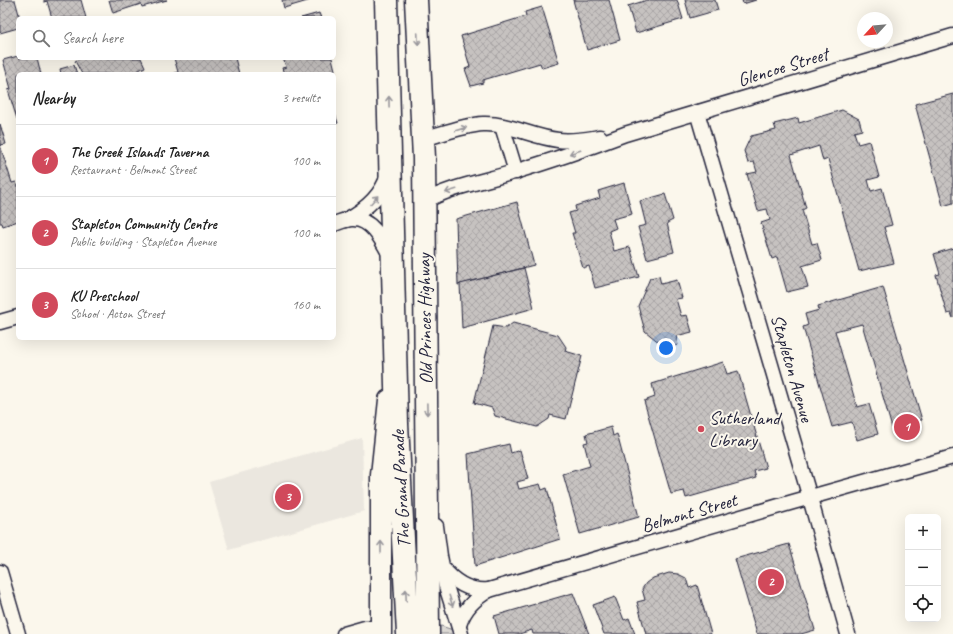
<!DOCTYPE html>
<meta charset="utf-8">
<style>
:root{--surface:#fff;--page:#f6f6f6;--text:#222;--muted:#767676;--line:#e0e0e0;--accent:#d1495b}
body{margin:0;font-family:Caveat,sans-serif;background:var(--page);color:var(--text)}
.controls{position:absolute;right:12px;bottom:12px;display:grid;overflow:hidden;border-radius:6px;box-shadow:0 4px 16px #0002}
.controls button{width:36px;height:36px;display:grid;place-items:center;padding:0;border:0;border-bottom:1px solid var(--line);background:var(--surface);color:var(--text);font:20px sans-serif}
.compass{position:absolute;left:857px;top:12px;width:36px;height:36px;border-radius:50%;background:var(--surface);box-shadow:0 4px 16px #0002;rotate:244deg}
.you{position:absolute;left:666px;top:348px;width:14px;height:14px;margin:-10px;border:3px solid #fff;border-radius:50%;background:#1a73e8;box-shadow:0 0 0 6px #1a73e833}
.badge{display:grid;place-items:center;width:26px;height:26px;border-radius:50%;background:var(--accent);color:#fff;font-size:13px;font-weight:700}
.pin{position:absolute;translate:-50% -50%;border:2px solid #fff;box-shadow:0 1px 4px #0006}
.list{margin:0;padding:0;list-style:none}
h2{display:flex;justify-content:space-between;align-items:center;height:52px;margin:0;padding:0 16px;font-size:17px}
h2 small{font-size:13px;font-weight:400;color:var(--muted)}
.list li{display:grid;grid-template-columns:26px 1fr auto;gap:12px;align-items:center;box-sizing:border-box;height:72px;padding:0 16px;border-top:1px solid var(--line)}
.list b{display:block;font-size:15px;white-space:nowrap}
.list p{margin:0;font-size:13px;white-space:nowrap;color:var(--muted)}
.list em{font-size:13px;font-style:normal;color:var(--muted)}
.icon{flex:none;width:22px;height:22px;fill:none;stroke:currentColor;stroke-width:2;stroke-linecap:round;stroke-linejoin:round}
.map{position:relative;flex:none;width:953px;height:634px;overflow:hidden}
.search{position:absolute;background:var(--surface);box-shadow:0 4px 16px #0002;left:16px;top:16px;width:320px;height:44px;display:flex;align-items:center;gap:10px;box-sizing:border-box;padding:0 14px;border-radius:6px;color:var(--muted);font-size:15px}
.panel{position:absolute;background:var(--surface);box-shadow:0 4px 16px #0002;left:16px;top:72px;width:320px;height:268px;border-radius:6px}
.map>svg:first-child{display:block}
.built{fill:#ebe7df}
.forest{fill:url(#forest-firs);stroke:#7e7d87}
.building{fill:url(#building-cross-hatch);stroke:#22223b}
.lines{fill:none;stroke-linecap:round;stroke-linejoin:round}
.street-casing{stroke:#22223b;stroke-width:17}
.secondary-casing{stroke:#22223b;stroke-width:23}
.primary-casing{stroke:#22223b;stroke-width:25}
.street{stroke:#fbf7ec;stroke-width:14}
.secondary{stroke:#fbf7ec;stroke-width:20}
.primary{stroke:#fbf7ec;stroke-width:22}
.oneway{stroke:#99979c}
.poi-dot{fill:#d1495b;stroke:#fbf7ec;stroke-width:1.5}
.labels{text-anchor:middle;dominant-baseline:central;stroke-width:4;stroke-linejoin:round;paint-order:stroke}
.street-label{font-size:19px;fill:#22223b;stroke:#fbf7ec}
.poi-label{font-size:19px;fill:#22223b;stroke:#fbf7ec;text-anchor:start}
</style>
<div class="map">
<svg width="953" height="634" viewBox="0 0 953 634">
<defs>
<pattern id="forest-firs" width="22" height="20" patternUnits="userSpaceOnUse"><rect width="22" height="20" fill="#dbd8d3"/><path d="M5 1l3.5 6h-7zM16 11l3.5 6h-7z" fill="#bcb9b6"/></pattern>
<pattern id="building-cross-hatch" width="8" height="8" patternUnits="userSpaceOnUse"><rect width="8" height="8" fill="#c6c2c0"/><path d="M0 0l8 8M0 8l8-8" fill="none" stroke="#aaa6a6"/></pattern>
</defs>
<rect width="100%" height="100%" fill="#fbf7ec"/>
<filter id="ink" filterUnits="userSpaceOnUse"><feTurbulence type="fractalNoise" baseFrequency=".025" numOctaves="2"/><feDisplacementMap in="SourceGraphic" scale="8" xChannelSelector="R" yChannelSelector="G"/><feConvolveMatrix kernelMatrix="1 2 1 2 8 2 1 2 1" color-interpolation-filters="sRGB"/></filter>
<g filter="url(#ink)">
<polygon class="built" points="362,438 364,511 229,550 209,482"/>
<polygon class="forest" points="438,625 453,630 454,634 438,634"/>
<g class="building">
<polygon points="0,0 15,0 20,18 18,18 18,28 0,33"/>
<polygon points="44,0 81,0 86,18 52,18 47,1 44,2"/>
<polygon points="109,0 167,0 142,7 141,4 113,13"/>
<polygon points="282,0 311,0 284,8"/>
<polygon points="573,0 609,0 620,40 587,50"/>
<polygon points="647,0 677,0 683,19 636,33 628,6"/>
<polygon points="685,0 715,0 718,10 690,18"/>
<polygon points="742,0 756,0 743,4"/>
<polygon points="542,7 559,63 542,68 540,63 483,80 483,83 471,86 465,69 470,67 461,36 526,16 525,12"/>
<polygon points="319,13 321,18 301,18"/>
<polygon points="18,56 18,58 37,58 41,74 18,74 18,119 17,119 8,90 11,89 3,60"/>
<polygon points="81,58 141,58 145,67 131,74 82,74 75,61"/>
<polygon points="174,58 235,58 239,74 173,74 178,72"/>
<polygon points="283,58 332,58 335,70 321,74 317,74 316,73 312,74 284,74 282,68 286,67"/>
<polygon points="74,65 77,74 61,74 60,69"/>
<polygon points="953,94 953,203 943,206 915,104"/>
<polygon points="842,110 859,119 862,130 854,132 858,144 869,141 879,177 868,180 871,191 882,188 892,225 884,227 894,263 859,271 828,159 823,161 819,146 791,155 806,208 802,210 812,244 817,243 822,260 802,266 808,287 787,292 777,257 772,259 761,223 770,220 767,209 758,211 747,174 757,172 754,162 748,163 744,151 751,136 776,130 774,124 798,118 799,123"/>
<polygon points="334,111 338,123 334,124"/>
<polygon points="0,124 6,144 0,145 12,183 16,182 18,187 18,221 3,226 2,223 0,223"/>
<polygon points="624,183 632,214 613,219 616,228 609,231 614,251 630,247 639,277 595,288 589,266 583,268 572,233 575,233 569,213 576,211 575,206 600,198 598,191"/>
<polygon points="665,194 673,220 667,223 674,252 647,259 638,227 646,225 640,201"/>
<polygon points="517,202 534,265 458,285 456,219"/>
<polygon points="953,248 953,318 951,313 947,314 936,275 940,274 934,254"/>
<polygon points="524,268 534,308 462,328 460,284"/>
<polygon points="659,276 661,284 677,280 682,298 676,299 681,316 687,315 692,332 676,336 678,345 666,348 645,331 638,306 650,278"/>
<polygon points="883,287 922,420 892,428 862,324 835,331 857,407 869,404 878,434 857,440 852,422 832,427 803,327 808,325 805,314 819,310 818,306"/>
<polygon points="513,323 558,335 566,347 565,351 582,356 566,419 550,415 549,419 537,427 495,416 492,408 474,403 493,326 506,328"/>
<polygon points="723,362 727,374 738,371 766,468 754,471 756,478 686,498 684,491 671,494 644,401 655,397 652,384"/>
<polygon points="611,427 613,436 617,434 639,517 580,534 563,474 590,466 584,443 588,442 586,434"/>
<polygon points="509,444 511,453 520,450 528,479 517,482 519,489 540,484 542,490 547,488 560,539 475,566 468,454"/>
<polygon points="789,544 815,630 801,634 757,634 735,559"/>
<polygon points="669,573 678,574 686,578 689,588 697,585 711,634 646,634 637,602 645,600 642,589 646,583 653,578"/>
<polygon points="573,593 589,634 533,634 532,630 519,634 499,634 494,616"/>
<polygon points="615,597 624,620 629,618 635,634 604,634 593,605"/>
</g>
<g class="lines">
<g class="street-casing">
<g id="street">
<polyline points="697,112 810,498 848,634"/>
<polyline points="502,126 516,172"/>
<path d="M423,139C441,134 465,125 483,124C509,123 532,137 558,140C572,142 587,139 600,137"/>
<path d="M424,202C449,187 486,181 514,172C551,161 588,148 625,134L953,36"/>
<path d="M346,220C365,210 382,195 388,175"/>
<path d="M334,224C340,222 346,219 352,219C372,218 383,242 391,257"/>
<polyline points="0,322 18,317"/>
<polyline points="436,526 440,556 446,586 461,634"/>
<path d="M442,567C454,582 470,592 489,590L793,502L953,457"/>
<polyline points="0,572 18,634"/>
<path d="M459,625C464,609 474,599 489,590"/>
<polyline points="344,634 365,628 381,628"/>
</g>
</g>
<g class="secondary-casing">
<polyline id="secondary" points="381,634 381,475 389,400"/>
</g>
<g class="primary-casing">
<g id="primary">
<polyline points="386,0 397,424 408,634"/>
<polyline points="416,0 424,158 428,634"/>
</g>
</g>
<use href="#street" class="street"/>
<use href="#secondary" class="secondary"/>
<use href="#primary" class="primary"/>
</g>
<defs><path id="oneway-shaft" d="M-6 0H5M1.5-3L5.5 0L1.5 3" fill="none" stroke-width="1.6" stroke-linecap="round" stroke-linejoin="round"/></defs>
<g class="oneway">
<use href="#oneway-shaft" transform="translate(418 39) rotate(87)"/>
<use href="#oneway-shaft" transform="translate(389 102) rotate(-91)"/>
<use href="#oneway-shaft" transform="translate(461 129) rotate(-16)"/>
<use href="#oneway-shaft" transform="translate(575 152) rotate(162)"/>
<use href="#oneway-shaft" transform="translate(451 191) rotate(163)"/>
<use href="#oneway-shaft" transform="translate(374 200) rotate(-48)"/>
<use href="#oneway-shaft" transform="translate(427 409) rotate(89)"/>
<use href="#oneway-shaft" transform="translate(381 547) rotate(-90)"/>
<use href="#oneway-shaft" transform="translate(406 595) rotate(-92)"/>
<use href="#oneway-shaft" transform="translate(451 601) rotate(72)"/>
</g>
</g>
<circle class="poi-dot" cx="701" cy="429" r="4"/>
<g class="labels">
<g class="street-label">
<text transform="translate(783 67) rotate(-17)">Glencoe Street</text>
<text transform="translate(425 319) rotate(-91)">Old Princes Highway</text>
<text transform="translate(792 368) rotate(74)">Stapleton Avenue</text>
<text transform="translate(401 489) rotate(-93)">The Grand Parade</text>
<text transform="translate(689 513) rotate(-16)">Belmont Street</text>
</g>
<g class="poi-label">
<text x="709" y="418">Sutherland<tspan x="709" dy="22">Library</tspan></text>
</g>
</g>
</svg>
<div class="controls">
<button>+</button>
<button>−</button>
<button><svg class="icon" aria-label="locate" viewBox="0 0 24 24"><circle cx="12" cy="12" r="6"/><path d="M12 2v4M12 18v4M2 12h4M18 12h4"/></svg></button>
</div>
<svg class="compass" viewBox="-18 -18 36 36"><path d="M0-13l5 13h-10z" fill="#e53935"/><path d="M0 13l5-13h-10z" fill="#767676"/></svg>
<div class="you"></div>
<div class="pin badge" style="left:907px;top:427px">1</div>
<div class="pin badge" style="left:771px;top:582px">2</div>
<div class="pin badge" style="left:288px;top:497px">3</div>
<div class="search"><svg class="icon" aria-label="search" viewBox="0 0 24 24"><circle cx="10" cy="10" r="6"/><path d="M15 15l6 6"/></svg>Search here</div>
<section class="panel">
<h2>Nearby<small>3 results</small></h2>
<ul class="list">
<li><span class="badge">1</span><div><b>The Greek Islands Taverna</b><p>Restaurant · Belmont Street</p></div><em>100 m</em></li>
<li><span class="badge">2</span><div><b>Stapleton Community Centre</b><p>Public building · Stapleton Avenue</p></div><em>100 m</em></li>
<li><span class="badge">3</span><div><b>KU Preschool</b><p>School · Acton Street</p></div><em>160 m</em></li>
</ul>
</section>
</div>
